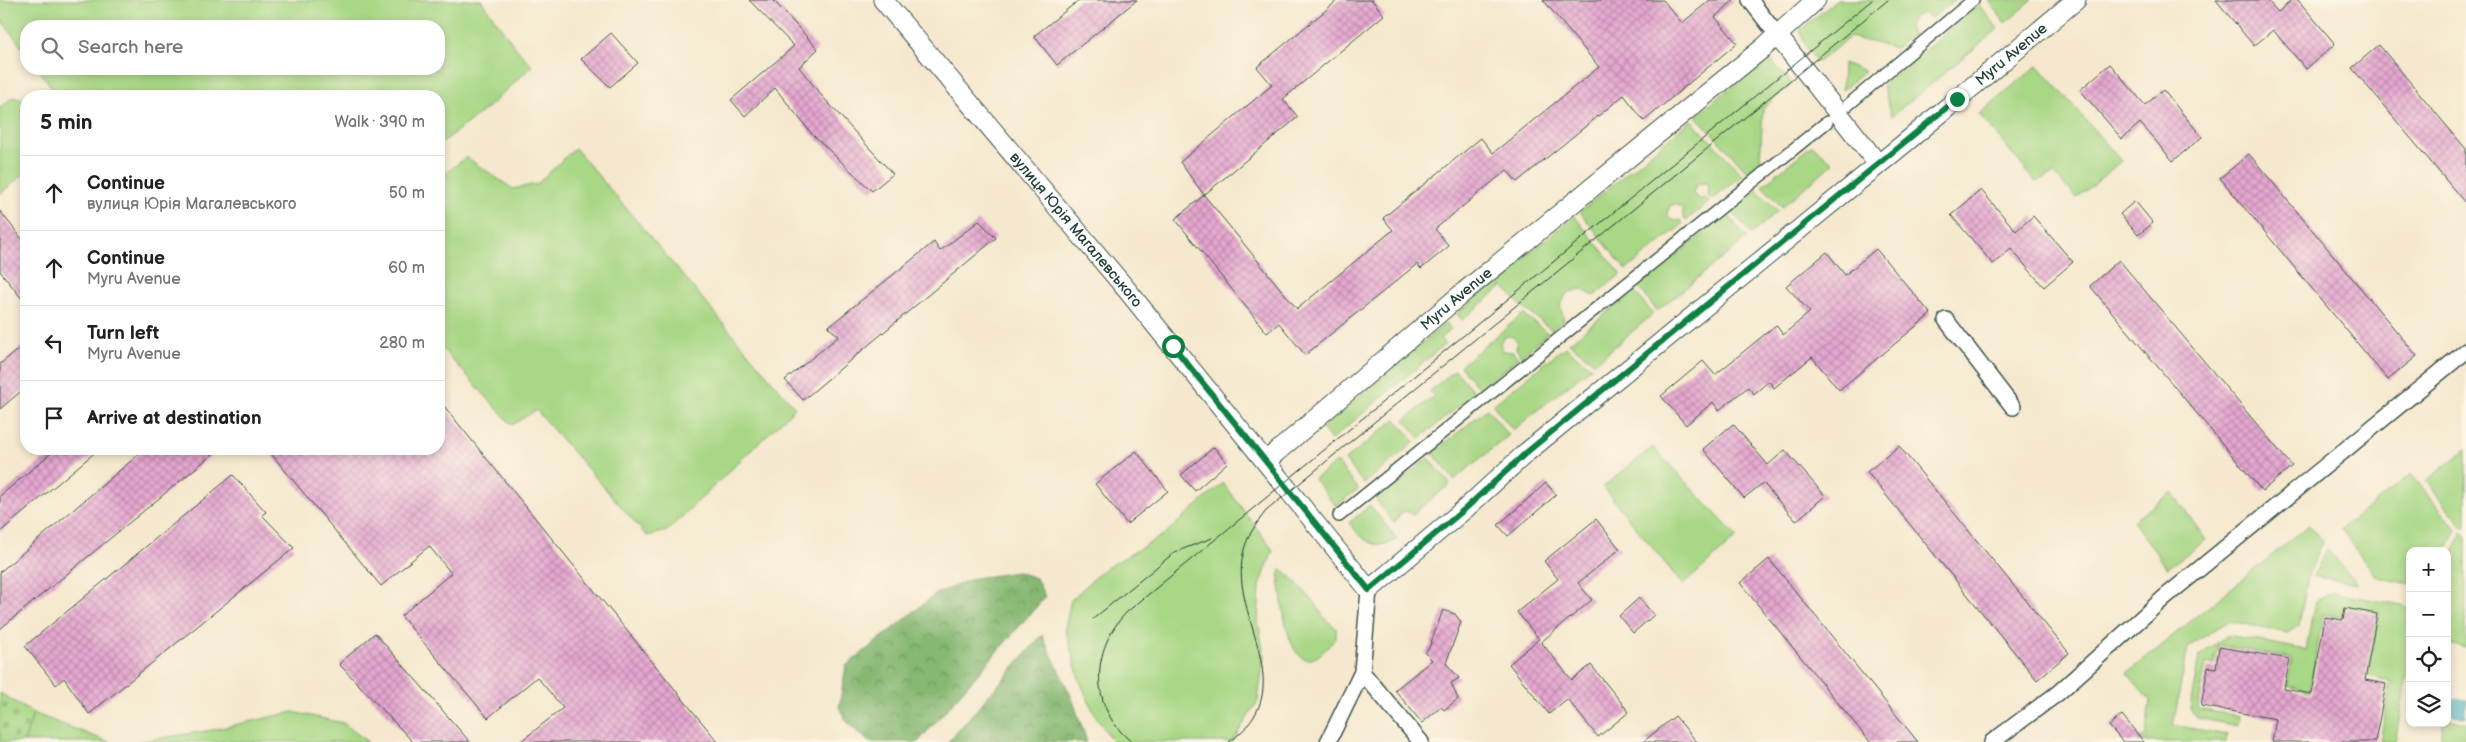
<!DOCTYPE html>
<meta charset="utf-8">
<style>
:root{--surface:#fff;--page:#f2f2f2;--text:#202124;--muted:#757577;--line:#e0e0e0}
body{margin:0;font-family:"Balsamiq Sans",sans-serif;background:var(--page);color:var(--text)}
.controls{position:absolute;right:15px;bottom:15px;display:grid;overflow:hidden;border-radius:10px;box-shadow:0 2px 8px #0003}
.controls button{width:45px;height:45px;display:grid;place-items:center;padding:0;border:0;border-bottom:1px solid var(--line);background:var(--surface);color:var(--text);font:25px sans-serif}
.stop{position:absolute;width:15px;height:15px;margin:-11px;border:4px solid #0b8043;border-radius:50%;background:#fff}
.stop.end{background:#0b8043;border-color:#fff;box-shadow:0 1px 5px #0008}
.list{margin:0;padding:0;list-style:none}
h2{display:flex;justify-content:space-between;align-items:center;height:65px;margin:0;padding:0 20px;font-size:21px}
h2 small{font-size:16px;font-weight:400;color:var(--muted)}
.list li{display:grid;grid-template-columns:32px 1fr auto;gap:15px;align-items:center;box-sizing:border-box;height:75px;padding:0 20px;border-top:1px solid var(--line)}
.list b{display:block;font-size:19px;white-space:nowrap}
.list p{margin:0;font-size:16px;white-space:nowrap;color:var(--muted)}
.list em{font-size:16px;font-style:normal;color:var(--muted)}
.icon{flex:none;width:28px;height:28px;fill:none;stroke:currentColor;stroke-width:2;stroke-linecap:round;stroke-linejoin:round}
.map{position:relative;flex:none;width:2466px;height:742px;overflow:hidden}
.search{position:absolute;background:var(--surface);box-shadow:0 2px 8px #0003;left:20px;top:20px;width:425px;height:55px;display:flex;align-items:center;gap:12px;box-sizing:border-box;padding:0 18px;border-radius:20px;color:var(--muted);font-size:19px}
.panel{position:absolute;background:var(--surface);box-shadow:0 2px 8px #0003;left:20px;top:90px;width:425px;height:365px;border-radius:20px}
.map>svg:first-child{display:block}
.green{fill:#a8d785;stroke:#648a5c}
.forest{fill:url(#forest-crowns);stroke:#527a53}
.cemetery{fill:url(#cemetery-stones);stroke:#648a5c}
.water{fill:#4bb2ca;stroke:#35787f}
.building{fill:url(#building-cross-hatch)}
.lines{fill:none;stroke-linecap:round;stroke-linejoin:round}
.pedestrian-casing{stroke:#3f574b;stroke-width:14}
.minor-casing{stroke:#3f574b;stroke-width:18}
.tertiary-casing{stroke:#3f574b;stroke-width:21}
.pedestrian{stroke:#fff;stroke-width:11}
.minor{stroke:#fff;stroke-width:15}
.tertiary{stroke:#fff;stroke-width:19}
.tram{stroke:#1f3d34;stroke-width:1}
.route{stroke:#0b8043;stroke-width:6}
.labels{text-anchor:middle;dominant-baseline:central;stroke-width:4.5;stroke-linejoin:round;paint-order:stroke}
.street-label{font-size:15px;fill:#1f3d34;stroke:#fcf5e5}
</style>
<div class="map">
<svg width="2466" height="742" viewBox="0 0 2466 742">
<defs>
<pattern id="forest-crowns" width="20" height="18" patternUnits="userSpaceOnUse" patternTransform="scale(1.25)"><rect width="20" height="18" fill="#86b872"/><path d="M2 6a3 3 0 1 1 6 0M12 15a3 3 0 1 1 6 0" fill="none" stroke="#6d975e"/></pattern>
<pattern id="cemetery-stones" width="16" height="16" patternUnits="userSpaceOnUse" patternTransform="scale(1.25)"><rect width="16" height="16" fill="#a8d785"/><path d="M2 7V4a2 2 0 0 1 4 0v3zM10 15v-3a2 2 0 0 1 4 0v3z" fill="#90b973"/></pattern>
<pattern id="building-cross-hatch" width="8" height="8" patternUnits="userSpaceOnUse" patternTransform="scale(1.25)"><rect width="8" height="8" fill="#e6a7d0"/><path d="M0 0l8 8M0 8l8-8" fill="none" stroke="#ba89aa"/></pattern>
</defs>
<rect width="100%" height="100%" fill="#fcf5e5"/>
<filter id="ink" filterUnits="userSpaceOnUse"><feTurbulence type="fractalNoise" baseFrequency=".02" numOctaves="2"/><feDisplacementMap in="SourceGraphic" scale="10" xChannelSelector="R" yChannelSelector="G"/><feConvolveMatrix kernelMatrix="1 2 1 2 8 2 1 2 1" color-interpolation-filters="sRGB"/></filter>
<filter id="wash" filterUnits="userSpaceOnUse"><feTurbulence type="fractalNoise" baseFrequency=".0096" numOctaves="4" result="noise"/><feDisplacementMap in="SourceGraphic" scale="20" xChannelSelector="R" yChannelSelector="G"/><feGaussianBlur stdDeviation="1.12" result="paint"/><feColorMatrix in="noise" values="0 0 0 0 0 0 0 0 0 0 0 0 0 0 0 0 0 1.4 0 .05"/><feComposite in="paint" operator="in"/></filter>
<g filter="url(#wash)">
<rect width="100%" height="100%" fill="#f5e8ce"/>
<g class="green">
<polygon points="0,0 481,0 515,47 532,66 488,107 439,145 439,96 58,96 38,69 439,69 439,26 26,26 26,53 0,18"/>
<polygon points="1837,0 1954,0 1932,18 1923,13 1913,17 1909,26 1912,35 1896,48 1850,37 1818,62 1807,49 1800,30"/>
<polygon points="1988,0 2033,0 2005,23"/>
<polygon points="1979,5 1998,29 1892,116 1883,85"/>
<polygon points="1771,60 1792,84 1763,108 1760,161 1747,171 1696,116 1763,61"/>
<polygon points="1843,63 1865,71 1842,90"/>
<polygon points="2038,65 2121,161 2077,198 2054,174 2036,182 1979,114"/>
<polygon points="13,97 26,100 26,172 0,194 0,107"/>
<polygon points="1691,120 1743,175 1712,200 1708,196 1709,186 1705,183 1697,184 1693,191 1695,196 1700,199 1705,198 1709,202 1686,221 1683,217 1683,208 1676,204 1671,205 1667,212 1669,218 1674,221 1680,220 1683,224 1626,270 1580,212"/>
<polygon points="1812,145 1833,163 1782,207 1762,186"/>
<polygon points="575,148 795,408 667,531 647,536 536,410 512,425 439,345 439,179 466,157 513,189 537,184"/>
<polygon points="1757,190 1778,211 1751,234 1731,210"/>
<polygon points="1727,214 1747,238 1657,311 1638,286"/>
<polygon points="1574,216 1621,274 1594,296 1581,289 1567,293 1560,306 1564,320 1552,330 1520,305 1503,286 1462,320 1457,314"/>
<polygon points="1634,291 1653,314 1595,363 1569,343"/>
<path d="M1523,314L1548,333L1521,356L1516,349L1517,342C1513,334 1504,334 1500,343L1503,351L1513,352L1518,358L1480,390L1460,366Z"/>
<polygon points="1446,323 1451,329 1440,338 1445,344 1331,440 1322,428"/>
<polygon points="1565,347 1591,367 1513,430 1493,405"/>
<polygon points="1455,370 1475,393 1420,438 1405,420 1434,396 1430,391"/>
<polygon points="1487,409 1509,435 1454,480 1433,453"/>
<polygon points="1396,419 1415,442 1364,484 1345,460"/>
<polygon points="1653,447 1737,537 1683,585 1603,487"/>
<polygon points="2466,449 2466,526 2464,528 2426,481"/>
<polygon points="1429,458 1450,484 1413,514 1405,511 1400,514 1394,523 1376,500"/>
<polygon points="1337,462 1358,489 1336,506 1314,479"/>
<polygon points="2411,474 2456,529 2446,551 2410,551 2410,584 2377,577 2341,529"/>
<polygon points="1223,483 1273,550 1260,586 1258,621 1264,655 1258,701 1232,742 1113,742 1094,713 1079,679 1065,628 1071,600 1103,570 1165,534"/>
<polygon points="2172,492 2206,540 2167,568 2133,521"/>
<path d="M1370,505L1397,539C1376,553 1362,539 1349,523Z"/>
<polygon points="2309,525 2323,542 2308,575 2299,626 2287,633 2229,621 2188,647 2173,725 2227,735 2226,742 2138,742 2146,734 2150,700 2127,673"/>
<polygon points="2462,532 2466,536 2466,648 2447,644 2447,566"/>
<polygon points="2327,549 2357,584 2313,576"/>
<path d="M1281,570L1286,572L1316,604L1324,618L1336,628V637C1289,702 1283,607 1279,576Z"/>
<polygon points="2332,593 2402,605 2410,609 2410,661 2395,742 2380,741 2391,681 2368,676 2379,612 2344,606 2342,617 2323,614 2310,691 2287,686 2292,658 2218,645 2214,665 2206,663 2198,709 2239,716 2238,726 2197,718 2190,708 2199,656 2228,635 2306,650 2315,601"/>
<polygon points="293,712 343,723 368,742 135,742 212,730"/>
<polygon points="33,713 109,742 24,742"/>
<polygon points="2447,719 2466,722 2466,742 2441,742 2443,723 2447,723"/>
</g>
<g class="forest">
<polygon points="1018,572 1036,578 1045,597 918,742 869,742 848,723 839,708 846,666 936,594 974,578"/>
<polygon points="1042,635 1072,698 1087,742 948,742"/>
</g>
<polygon class="cemetery" points="0,693 33,713 24,742 0,742"/>
<polygon class="water" points="2448,697 2466,700 2466,717 2447,714"/>
<g id="blocks">
<g class="building">
<polygon points="749,0 773,0 818,49 799,67 821,95 893,174 872,191 812,134 775,88 745,116 731,100 794,46"/>
<polygon points="1079,0 1137,0 1057,65 1034,36"/>
<polygon points="1338,0 1372,0 1384,15 1283,99 1298,117 1204,195 1180,162 1272,85 1257,67"/>
<polygon points="1543,0 1663,0 1682,23 1710,0 1734,0 1715,17 1737,43 1644,121 1624,95 1517,182 1507,170 1435,229 1449,246 1421,269 1417,264 1305,355 1279,323 1267,333 1175,219 1204,195 1297,309 1393,230 1383,218 1481,138 1493,153 1599,67"/>
<polygon points="2216,0 2267,0 2278,12 2292,0 2298,0 2335,44 2306,69 2273,30 2254,46"/>
<polygon points="611,33 638,63 610,87 581,59"/>
<polygon points="2379,45 2466,149 2466,204 2352,68"/>
<polygon points="2110,64 2145,105 2163,90 2202,137 2173,161 2140,123 2122,139 2080,90"/>
<polygon points="2249,154 2417,356 2388,380 2220,178"/>
<polygon points="1981,190 2016,231 2033,216 2073,262 2044,287 2011,249 1993,264 1951,215"/>
<polygon points="2135,201 2153,223 2138,235 2120,214"/>
<polygon points="0,211 26,244 26,304 0,271"/>
<polygon points="979,221 996,238 803,400 785,380 839,336 828,327 934,242 940,251"/>
<polygon points="1876,249 1931,314 1839,390 1812,357 1774,388 1769,381 1754,394 1748,387 1719,410 1713,402 1686,425 1661,396 1703,361 1715,375 1776,325 1783,335 1810,312 1786,286 1827,252 1845,275"/>
<polygon points="2119,260 2292,466 2262,491 2090,286"/>
<polygon points="26,343 26,387 0,409 0,364"/>
<polygon points="439,400 583,577 718,742 520,742 563,708 537,677 488,718 401,616 451,573 429,546 381,586 267,449 439,449"/>
<polygon points="1733,424 1768,465 1785,450 1825,496 1796,521 1763,483 1744,498 1703,449"/>
<polygon points="1899,446 2069,653 2037,680 1867,472"/>
<polygon points="1214,447 1227,463 1195,491 1181,475"/>
<polygon points="56,449 99,449 0,532 0,496"/>
<polygon points="145,449 219,449 0,629 0,572"/>
<polygon points="1136,451 1168,491 1127,524 1095,484"/>
<polygon points="233,475 266,512 262,515 294,548 89,714 64,678 56,685 25,646"/>
<polygon points="1546,483 1556,495 1508,536 1498,525"/>
<polygon points="1596,519 1620,549 1578,583 1592,600 1541,642 1572,680 1591,665 1629,712 1598,737 1567,699 1549,714 1509,664 1539,639 1517,612 1558,579 1544,561"/>
<polygon points="1769,559 1918,742 1870,742 1740,583"/>
<polygon points="1639,598 1654,615 1633,633 1619,616"/>
<polygon points="2345,608 2377,614 2365,680 2386,684 2375,742 2272,742 2276,719 2201,706 2208,667 2216,668 2219,647 2290,659 2284,689 2312,694 2325,617 2343,620"/>
<polygon points="1443,610 1455,614 1461,622 1446,663 1459,678 1451,683 1458,699 1444,710 1441,707 1422,723 1395,690 1432,660 1425,653 1429,648"/>
<polygon points="375,633 470,742 413,742 339,664"/>
<polygon points="2122,715 2144,742 2123,742 2109,726"/>
<polygon points="1675,716 1697,742 1643,742"/>
</g>
</g>
</g>
<g filter="url(#ink)">
<use href="#blocks" fill-opacity="0" stroke="#3f574b" stroke-width="1"/>
<g class="lines">
<g class="pedestrian-casing">
<g id="pedestrian">
<polyline points="1848,105 1973,0"/>
<polyline points="1339,516 1827,122"/>
</g>
</g>
<g class="minor-casing">
<g id="minor">
<polyline points="1750,0 1777,35"/>
<polyline points="1946,320 2013,407"/>
<polyline points="1362,672 1421,742"/>
<polyline points="1328,742 1362,672 1369,590"/>
<polyline points="1992,742 2058,693 2165,597 2466,351"/>
</g>
</g>
<g class="tertiary-casing">
<g id="tertiary">
<path id="s1" d="M883,0L1127,290L1369,590L1466,508L1527,452L1906,142L2076,0"/>
<polyline points="1777,35 1878,164"/>
<path id="s2" d="M1266,461L1465,291L1763,48L1816,0"/>
</g>
</g>
<use href="#pedestrian" class="pedestrian"/>
<use href="#minor" class="minor"/>
<use href="#tertiary" class="tertiary"/>
<g class="tram">
<polyline points="1093,619 1175,552 1212,538"/>
<path d="M1132,742C1089,709 1090,649 1127,612L1872,0"/>
<path d="M1229,742C1305,689 1229,619 1243,554C1246,537 1256,524 1266,511L1888,0"/>
</g>
</g>
</g>
<g class="lines" filter="url(#ink)">
<polyline class="route" points="1173,346 1369,590 1466,508 1527,452 1957,99"/>
</g>
<g class="labels">
<g class="street-label">
<text stroke="none"><textPath href="#s1" startOffset="1601">Myru Avenue</textPath></text>
<text stroke="none"><textPath href="#s1" startOffset="300">вулиця Юрія Магалевського</textPath></text>
<text stroke="none"><textPath href="#s2" startOffset="250">Myru Avenue</textPath></text>
</g>
</g>
</svg>
<div class="controls">
<button>+</button>
<button>−</button>
<button><svg class="icon" aria-label="locate" viewBox="0 0 24 24"><circle cx="12" cy="12" r="6"/><path d="M12 2v4M12 18v4M2 12h4M18 12h4"/></svg></button>
<button><svg class="icon" aria-label="layers" viewBox="0 0 24 24"><path d="M12 4l9 5-9 5-9-5zM3 14l9 5 9-5"/></svg></button>
</div>
<div class="stop" style="left:1173px;top:346px"></div>
<div class="stop end" style="left:1957px;top:99px"></div>
<div class="search"><svg class="icon" aria-label="search" viewBox="0 0 24 24"><circle cx="10" cy="10" r="6"/><path d="M15 15l6 6"/></svg>Search here</div>
<section class="panel">
<h2>5 min<small>Walk · 390 m</small></h2>
<ul class="list">
<li><svg class="icon" aria-label="ahead" viewBox="0 0 24 24"><path d="M12 20V5M6 11l6-6 6 6"/></svg><div><b>Continue</b><p>вулиця Юрія Магалевського</p></div><em>50 m</em></li>
<li><svg class="icon" aria-label="ahead" viewBox="0 0 24 24"><path d="M12 20V5M6 11l6-6 6 6"/></svg><div><b>Continue</b><p>Myru Avenue</p></div><em>60 m</em></li>
<li><svg class="icon" aria-label="left" viewBox="0 0 24 24"><path d="M17 20v-9H6M10 6l-5 5 5 5"/></svg><div><b>Turn left</b><p>Myru Avenue</p></div><em>280 m</em></li>
<li><svg class="icon" aria-label="arrive" viewBox="0 0 24 24"><path d="M6 21V4h12l-3 4 3 4H6"/></svg><div><b>Arrive at destination</b></div></li>
</ul>
</section>
</div>
